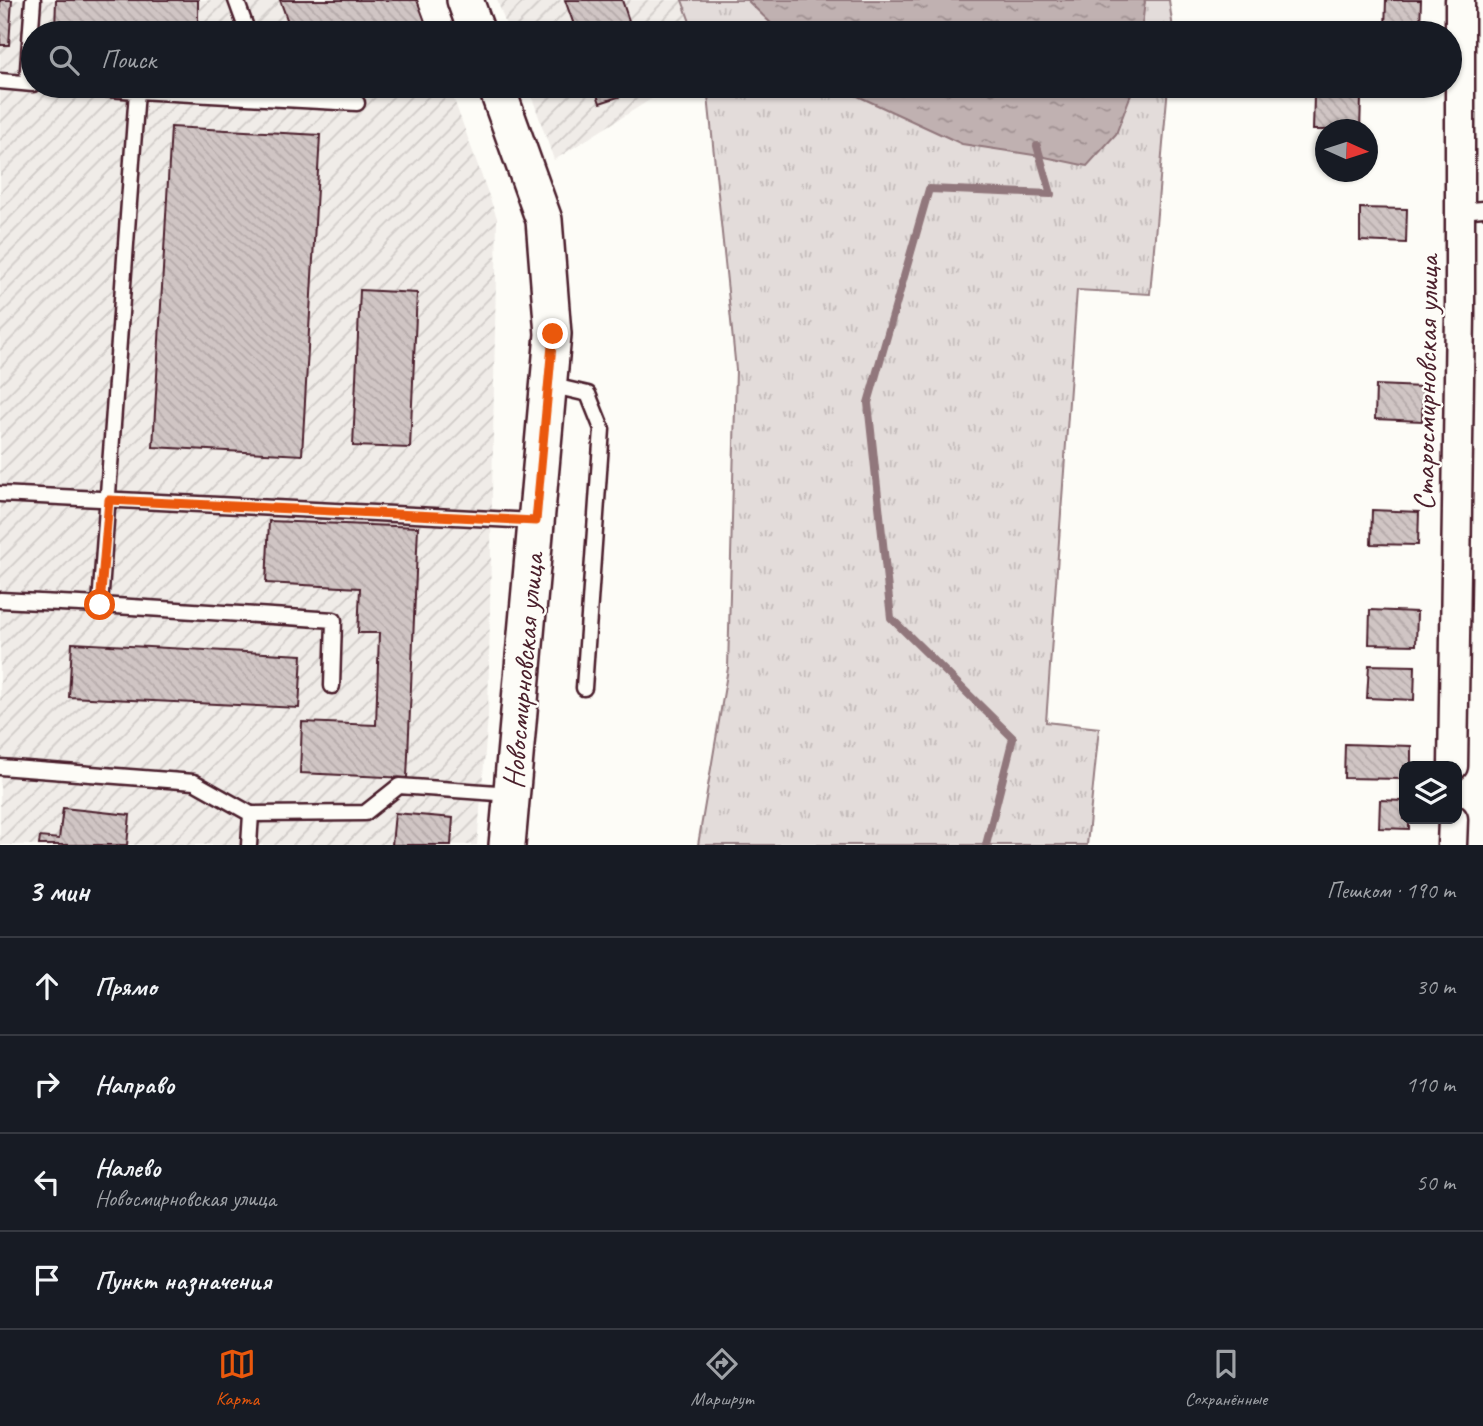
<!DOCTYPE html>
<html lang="ru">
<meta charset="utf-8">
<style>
:root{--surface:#171b24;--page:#242831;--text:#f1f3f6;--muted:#9ea1a6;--line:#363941;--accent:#ea580c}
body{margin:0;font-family:Caveat,sans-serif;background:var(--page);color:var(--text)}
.controls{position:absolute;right:21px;bottom:21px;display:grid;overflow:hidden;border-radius:14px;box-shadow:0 2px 5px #0004}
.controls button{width:63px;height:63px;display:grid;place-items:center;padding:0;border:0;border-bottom:2px solid var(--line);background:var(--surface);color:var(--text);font:35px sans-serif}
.compass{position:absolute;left:1315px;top:119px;width:63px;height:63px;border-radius:50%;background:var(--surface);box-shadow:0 2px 5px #0004;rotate:93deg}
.stop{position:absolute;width:21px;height:21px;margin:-16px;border:5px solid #ea580c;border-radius:50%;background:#fff}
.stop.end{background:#ea580c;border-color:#fff;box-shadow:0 2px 7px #0008}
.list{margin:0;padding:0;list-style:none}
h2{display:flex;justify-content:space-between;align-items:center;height:91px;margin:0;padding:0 28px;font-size:30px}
h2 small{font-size:23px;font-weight:400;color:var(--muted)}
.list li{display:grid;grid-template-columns:46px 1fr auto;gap:21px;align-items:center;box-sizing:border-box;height:98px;padding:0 28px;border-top:2px solid var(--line)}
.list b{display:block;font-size:26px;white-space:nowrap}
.list p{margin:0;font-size:23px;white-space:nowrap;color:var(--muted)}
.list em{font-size:23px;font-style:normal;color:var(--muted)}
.icon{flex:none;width:38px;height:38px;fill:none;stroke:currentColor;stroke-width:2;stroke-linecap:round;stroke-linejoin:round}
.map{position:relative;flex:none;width:1483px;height:845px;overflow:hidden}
.search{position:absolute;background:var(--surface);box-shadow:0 2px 5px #0004;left:21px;right:21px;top:21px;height:77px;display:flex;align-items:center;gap:18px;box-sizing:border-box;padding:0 24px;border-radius:38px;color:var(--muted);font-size:26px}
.sheet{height:483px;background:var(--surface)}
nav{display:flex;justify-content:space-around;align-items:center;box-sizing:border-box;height:98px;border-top:2px solid var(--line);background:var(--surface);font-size:19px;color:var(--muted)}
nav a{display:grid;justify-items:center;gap:4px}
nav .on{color:var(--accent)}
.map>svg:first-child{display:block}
.industrial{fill:url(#industrial-furrows)}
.grass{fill:url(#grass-tufts);stroke:#967e82;stroke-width:2}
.water{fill:url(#water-ripples);stroke:#91777b;stroke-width:2}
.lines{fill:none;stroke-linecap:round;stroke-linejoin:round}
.stream{stroke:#91777b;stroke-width:8}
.building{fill:url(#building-back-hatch);stroke:#4a1f2b;stroke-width:2}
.service-casing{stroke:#4a1f2b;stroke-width:19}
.minor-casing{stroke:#4a1f2b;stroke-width:33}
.tertiary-casing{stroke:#4a1f2b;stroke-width:40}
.service{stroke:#fdfcf7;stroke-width:14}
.minor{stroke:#fdfcf7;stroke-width:28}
.tertiary{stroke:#fdfcf7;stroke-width:35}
.route{stroke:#ea580c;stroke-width:9}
.labels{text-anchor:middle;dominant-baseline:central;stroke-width:5;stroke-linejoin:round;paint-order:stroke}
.street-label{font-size:30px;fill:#4a1f2b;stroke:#fdfcf7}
</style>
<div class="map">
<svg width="1483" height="845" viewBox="0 0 1483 845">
<defs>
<pattern id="industrial-furrows" width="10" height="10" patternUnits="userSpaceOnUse" patternTransform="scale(1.75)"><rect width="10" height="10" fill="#f0ece8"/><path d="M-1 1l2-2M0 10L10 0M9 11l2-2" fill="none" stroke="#cfcac7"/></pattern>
<pattern id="grass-tufts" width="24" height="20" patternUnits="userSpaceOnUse" patternTransform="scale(1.75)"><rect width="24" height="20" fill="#e3dcda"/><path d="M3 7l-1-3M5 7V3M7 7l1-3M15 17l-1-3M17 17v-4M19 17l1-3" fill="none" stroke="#c4bcbb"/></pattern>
<pattern id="water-ripples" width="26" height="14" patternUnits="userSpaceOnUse" patternTransform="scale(1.75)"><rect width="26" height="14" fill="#c0b1b1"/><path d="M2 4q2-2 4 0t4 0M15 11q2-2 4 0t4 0" fill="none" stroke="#9e8f90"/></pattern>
<pattern id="building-back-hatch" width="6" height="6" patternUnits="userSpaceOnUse" patternTransform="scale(1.75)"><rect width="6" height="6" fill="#d0c5c4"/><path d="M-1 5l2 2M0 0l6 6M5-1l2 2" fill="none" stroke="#b4a9a9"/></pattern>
</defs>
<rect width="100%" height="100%" fill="#fdfcf7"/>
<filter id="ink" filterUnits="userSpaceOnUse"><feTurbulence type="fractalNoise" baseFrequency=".0143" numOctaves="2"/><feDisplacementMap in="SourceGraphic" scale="14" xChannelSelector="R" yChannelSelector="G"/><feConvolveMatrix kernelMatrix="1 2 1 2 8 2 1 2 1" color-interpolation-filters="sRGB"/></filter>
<g filter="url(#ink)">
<g class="industrial">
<polygon points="0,0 418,0 430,33 33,33 33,86 449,86 497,218 488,717 477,845 0,845"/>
<polygon points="497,0 682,0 694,33 509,33"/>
<polygon points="528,86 672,86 554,160"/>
</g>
<g class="grass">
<polygon points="682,0 1169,0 1173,29 1173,33 694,33"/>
<polygon points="707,86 1168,86 1150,294 1077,290 1046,722 1099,728 1087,845 698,845 728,668 736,370"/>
</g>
<g class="water">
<polygon points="747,0 1144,0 1145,2 1141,33 781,33"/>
<polygon points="836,86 1134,86 1116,134 1087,166 1040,156 962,144"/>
</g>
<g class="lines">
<polyline class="stream" points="986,845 1013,738 891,618 868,403 929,189 1051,194 1037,146"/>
</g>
<g class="building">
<polygon points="0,0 12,0 9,45 0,45"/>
<polygon points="56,0 198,0 198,33 55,31"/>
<polygon points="280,0 417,0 427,27 411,33 292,33"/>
<polygon points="565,0 622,0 633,33 577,33"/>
<polygon points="1386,0 1421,0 1420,30 1385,29"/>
<polygon points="594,86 651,86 600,103"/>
<polygon points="1314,96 1361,98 1360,130 1313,130"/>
<polygon points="171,127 320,135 302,455 153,447"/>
<polygon points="1360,208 1407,209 1406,243 1360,241"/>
<polygon points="360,290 417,293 410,448 353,446"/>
<polygon points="1376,385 1423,387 1422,421 1375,419"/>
<polygon points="1372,510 1419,512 1418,545 1371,544"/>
<polygon points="269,521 418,527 407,778 300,773 302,722 376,725 379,633 358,633 360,588 266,583"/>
<polygon points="1370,610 1417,612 1416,645 1369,644"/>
<polygon points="72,643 302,655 299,708 69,697"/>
<polygon points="1369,665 1415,666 1414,700 1367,698"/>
<polygon points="1345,744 1411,746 1411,766 1404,766 1404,779 1344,778"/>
<polygon points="1380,800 1404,801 1404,819 1409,819 1409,829 1379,828"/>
<polygon points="63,808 130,815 127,845 39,845 40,837 59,839"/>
<polygon points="395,813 453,818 451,845 392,845"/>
</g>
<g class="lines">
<g class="service-casing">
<g id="service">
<polyline points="236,0 248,33"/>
<polyline points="0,81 33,84"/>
<polyline points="27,83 33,0"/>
<polyline points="64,86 137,91 100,605 334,620 332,686"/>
<polyline points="137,91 357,103"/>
<polyline points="1461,211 1483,209"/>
<polyline points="549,385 588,394 602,429 584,688"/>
<polyline points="0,494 535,521"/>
<polyline points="0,600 100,605"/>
<polyline points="0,767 194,782 251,814 249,845"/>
<polyline points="251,814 365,813 399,786 511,794"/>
</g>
</g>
<g class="minor-casing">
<g id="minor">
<polyline points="1453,766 1460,314 1460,0"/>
<polyline points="1452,845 1453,819"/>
</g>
</g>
<g class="tertiary-casing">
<g id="tertiary">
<polyline points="465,0 477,33"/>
<polyline points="496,86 544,220 553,334 507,845"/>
</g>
</g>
<use href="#service" class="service"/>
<use href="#minor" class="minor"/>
<use href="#tertiary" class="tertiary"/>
</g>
</g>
<g class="lines" filter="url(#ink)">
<polyline class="route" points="100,605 109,500 536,521 553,334"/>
</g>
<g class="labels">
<g class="street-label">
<text transform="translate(1426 383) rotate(-89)">Старосмирновская улица</text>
<text transform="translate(523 671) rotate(-85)">Новосмирновская улица</text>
</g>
</g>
</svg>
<div class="controls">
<button><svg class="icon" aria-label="layers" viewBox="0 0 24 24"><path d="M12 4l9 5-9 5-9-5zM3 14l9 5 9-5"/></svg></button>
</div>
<svg class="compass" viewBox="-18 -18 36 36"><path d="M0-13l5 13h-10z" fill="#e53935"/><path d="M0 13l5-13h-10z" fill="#9ea1a6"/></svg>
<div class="stop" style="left:100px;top:605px"></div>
<div class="stop end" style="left:553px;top:334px"></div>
<div class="search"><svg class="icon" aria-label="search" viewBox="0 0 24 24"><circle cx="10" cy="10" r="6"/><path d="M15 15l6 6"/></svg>Поиск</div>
</div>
<section class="sheet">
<h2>3 мин<small>Пешком · 190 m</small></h2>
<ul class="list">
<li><svg class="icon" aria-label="ahead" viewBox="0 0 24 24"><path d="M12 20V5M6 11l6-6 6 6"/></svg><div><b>Прямо</b></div><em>30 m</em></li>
<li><svg class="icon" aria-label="right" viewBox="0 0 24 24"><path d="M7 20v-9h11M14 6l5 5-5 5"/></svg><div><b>Направо</b></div><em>110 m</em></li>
<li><svg class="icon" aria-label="left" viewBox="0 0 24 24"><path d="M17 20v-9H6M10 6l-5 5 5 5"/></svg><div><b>Налево</b><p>Новосмирновская улица</p></div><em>50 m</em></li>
<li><svg class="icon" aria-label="arrive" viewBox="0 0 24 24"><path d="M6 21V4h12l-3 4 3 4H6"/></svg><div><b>Пункт назначения</b></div></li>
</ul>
</section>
<nav>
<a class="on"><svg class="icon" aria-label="map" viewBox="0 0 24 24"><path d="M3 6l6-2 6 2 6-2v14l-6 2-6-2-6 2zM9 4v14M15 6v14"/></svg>Карта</a>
<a><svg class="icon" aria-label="directions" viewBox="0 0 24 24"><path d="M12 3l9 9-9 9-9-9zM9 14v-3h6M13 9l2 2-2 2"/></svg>Маршрут</a>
<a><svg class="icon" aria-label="saved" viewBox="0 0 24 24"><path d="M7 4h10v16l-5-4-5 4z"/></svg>Сохранённые</a>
</nav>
